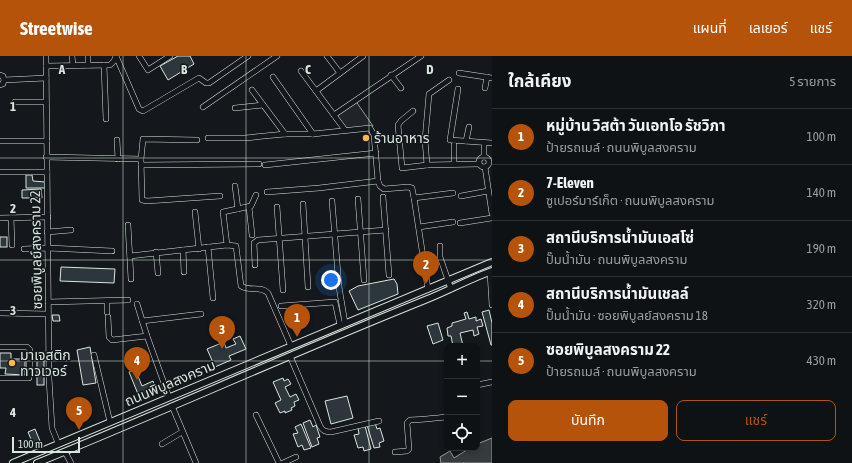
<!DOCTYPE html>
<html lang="th">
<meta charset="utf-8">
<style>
:root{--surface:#0f1215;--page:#1d2022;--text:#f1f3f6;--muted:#9b9ea0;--line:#2f3234;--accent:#b45309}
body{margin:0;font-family:"Asap Condensed","Noto Sans Thai",sans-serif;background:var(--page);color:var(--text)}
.controls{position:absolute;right:12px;bottom:12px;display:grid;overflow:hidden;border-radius:8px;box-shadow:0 2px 6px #0003}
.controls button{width:36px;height:36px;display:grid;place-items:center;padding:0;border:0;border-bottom:1px solid var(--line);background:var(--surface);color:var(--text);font:20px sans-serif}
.scale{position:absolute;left:12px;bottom:10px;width:68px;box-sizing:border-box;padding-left:4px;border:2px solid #d8e6dc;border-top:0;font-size:11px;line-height:14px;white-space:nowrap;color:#d8e6dc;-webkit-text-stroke:3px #14181c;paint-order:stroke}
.you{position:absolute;left:331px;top:224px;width:14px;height:14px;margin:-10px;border:3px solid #fff;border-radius:50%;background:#1a73e8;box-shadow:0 0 0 6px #1a73e833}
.badge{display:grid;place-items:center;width:26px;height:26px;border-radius:50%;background:var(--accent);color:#fff;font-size:13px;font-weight:700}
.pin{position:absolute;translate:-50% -33px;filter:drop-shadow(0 1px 2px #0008)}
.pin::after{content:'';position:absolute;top:21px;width:14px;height:12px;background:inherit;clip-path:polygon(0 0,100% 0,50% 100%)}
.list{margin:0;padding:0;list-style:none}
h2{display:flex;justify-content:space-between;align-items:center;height:52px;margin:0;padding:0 16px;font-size:17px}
h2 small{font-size:13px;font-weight:400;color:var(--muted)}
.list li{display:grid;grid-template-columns:26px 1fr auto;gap:12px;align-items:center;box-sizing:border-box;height:56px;padding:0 16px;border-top:1px solid var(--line)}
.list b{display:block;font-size:15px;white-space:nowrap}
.list p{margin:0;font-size:13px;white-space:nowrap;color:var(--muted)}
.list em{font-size:13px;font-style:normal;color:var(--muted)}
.actions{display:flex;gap:8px;padding:12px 16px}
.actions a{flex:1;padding:9px 0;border:1px solid var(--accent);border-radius:8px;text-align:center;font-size:14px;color:var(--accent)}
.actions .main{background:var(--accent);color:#fff}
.icon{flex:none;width:22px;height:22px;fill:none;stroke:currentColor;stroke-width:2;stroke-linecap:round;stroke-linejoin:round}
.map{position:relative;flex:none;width:492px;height:407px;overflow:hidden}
header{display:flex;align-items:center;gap:24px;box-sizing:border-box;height:56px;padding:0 20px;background:var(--accent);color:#fff}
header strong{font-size:19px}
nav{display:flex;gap:22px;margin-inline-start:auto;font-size:14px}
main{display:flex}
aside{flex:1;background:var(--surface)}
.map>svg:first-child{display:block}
.green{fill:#202428;stroke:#939e99}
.water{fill:#363b3e;stroke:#939e99}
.building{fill:#2c363c;stroke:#d8e6dc}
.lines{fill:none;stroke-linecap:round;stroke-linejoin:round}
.minor-casing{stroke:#d8e6dc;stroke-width:6}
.major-casing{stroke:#d8e6dc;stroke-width:8}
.minor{stroke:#14181c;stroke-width:5}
.major{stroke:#14181c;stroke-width:6}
.grid{fill:none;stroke:#d8e6dc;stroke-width:1;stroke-opacity:0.55}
.poi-dot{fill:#ffb74d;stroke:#14181c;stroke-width:1.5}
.labels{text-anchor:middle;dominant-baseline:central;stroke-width:3;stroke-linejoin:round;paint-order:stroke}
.poi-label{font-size:14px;fill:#d8e6dc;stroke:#14181c;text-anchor:start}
.street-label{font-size:14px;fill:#d8e6dc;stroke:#14181c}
.grid-label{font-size:13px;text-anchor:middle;font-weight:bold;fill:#d8e6dc;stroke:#14181c;stroke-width:3;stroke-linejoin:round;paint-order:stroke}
</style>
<header>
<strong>Streetwise</strong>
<nav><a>แผนที่</a><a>เลเยอร์</a><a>แชร์</a></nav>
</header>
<main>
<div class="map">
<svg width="492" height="407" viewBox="0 0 492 407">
<rect width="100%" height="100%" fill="#14181c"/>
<polygon class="green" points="355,44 373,70 346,73 335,58"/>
<polygon class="water" points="492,382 492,407 441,407 440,401 450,395 454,402 470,392 477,392 477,388"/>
<g class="building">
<polygon points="178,0 190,0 194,8 168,24 160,10"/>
<polygon points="26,119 32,119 33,125 45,126 45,132 26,132"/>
<polygon points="41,133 42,142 22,142 22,134"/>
<rect x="0" y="181" width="7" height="10"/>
<polygon points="61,211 115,213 114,227 60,225"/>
<polygon points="394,223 397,228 398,238 358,254 349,235 358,230"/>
<polygon points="489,254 492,267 492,289 491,289 482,256"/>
<polygon points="467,256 469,263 476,261 476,265 481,263 483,270 477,271 479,278 474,280 473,274 460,277 463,290 453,290 451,280 448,280 447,272 452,270 452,267 466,263 464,257"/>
<polygon points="52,259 59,259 60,265 53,265"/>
<polygon points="438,267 443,284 433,288 427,270"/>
<polygon points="240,280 246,293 229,300 231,304 215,311 207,293 224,286 226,292 236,288 233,283"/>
<polygon points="90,291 96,327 83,329 77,294"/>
<polygon points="0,297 11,297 11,303 25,303 25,319 5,318 6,312 0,312"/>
<rect x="37" y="304" width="7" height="25"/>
<polygon points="135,313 142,330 153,325 157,336 140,343 129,316"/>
<polygon points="283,322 284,325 288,323 291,328 285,331 290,341 296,338 299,344 294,346 295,350 291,352 292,354 285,357 285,355 280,357 275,347 281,344 273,326"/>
<polygon points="347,340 353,362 331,368 325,345"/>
<polygon points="310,364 313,371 316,369 320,381 317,382 319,388 312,391 303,367"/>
<polygon points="375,367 377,373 380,372 384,385 379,387 380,391 374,392 367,369"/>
<polygon points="301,368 311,392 304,394 302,389 298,391 293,378 298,377 295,371"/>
<polygon points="365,370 371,393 364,395 363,391 358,392 354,379 359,378 358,372"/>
<polygon points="35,373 40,385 33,388 28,376"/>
</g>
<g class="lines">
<g class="minor-casing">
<g id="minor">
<polyline points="46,0 49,322 52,372 58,387"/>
<polyline points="72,0 73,9"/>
<polyline points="88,0 88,9"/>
<polyline points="116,0 139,53 143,55 199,22 206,27 209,27 248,0"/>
<polyline points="139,0 148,14 170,0"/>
<polyline points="327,0 340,17"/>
<polyline points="104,9 106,63"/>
<polyline points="46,10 110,9 114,5 116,0"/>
<polyline points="301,15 345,74"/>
<polyline points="459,17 492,22"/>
<polyline points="0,19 3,20 4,24 3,28 0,29"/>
<polyline points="391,19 401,32"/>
<polyline points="273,21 313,78"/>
<polyline points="4,24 46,22"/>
<polyline points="485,32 487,21"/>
<polyline points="458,33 450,84 492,87"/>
<polyline points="252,34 285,78"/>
<polyline points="316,35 363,0"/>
<polyline points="15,46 46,46"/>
<polyline points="203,51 277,0"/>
<polyline points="235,52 263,49"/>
<polyline points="413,55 401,65 398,69 402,112 427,109 479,108"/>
<polyline points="334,59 421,0"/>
<polyline points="208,82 245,82 285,78 313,78 370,72 374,79 378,125 380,130 384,133 408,131 412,132 414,142 428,233"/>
<polyline points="117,84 118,103"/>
<polyline points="197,84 143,83 141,103 142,144 147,145 220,140"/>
<polyline points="0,85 47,85"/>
<polyline points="466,85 469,71"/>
<circle cx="484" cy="106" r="5"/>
<polyline points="46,101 141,103"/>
<polyline points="484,101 484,90"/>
<polyline points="454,108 454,89"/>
<polyline points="141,109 259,108"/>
<polyline points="265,109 376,97"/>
<polyline points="427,109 425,84 429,38 449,24"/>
<polyline points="485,111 492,158"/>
<polyline points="0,116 47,116"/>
<polyline points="235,130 238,153"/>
<polyline points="267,136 319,132 378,125"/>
<polyline points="461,140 488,135"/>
<polyline points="383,141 389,219"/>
<polyline points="414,142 453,137"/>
<polyline points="358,143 364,224"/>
<polyline points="332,145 339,231 345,267"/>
<polyline points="303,148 308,231"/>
<polyline points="249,151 252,179"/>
<polyline points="277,151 283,234"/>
<polyline points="195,156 199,193"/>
<polyline points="0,162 48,161"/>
<polyline points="11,162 12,189"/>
<polyline points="460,167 492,162"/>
<polyline points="128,169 131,223"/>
<polyline points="419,171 453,166"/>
<polyline points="47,176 71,174"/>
<polyline points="227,189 223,156 251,150 256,139"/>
<polyline points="440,190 440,201 451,233"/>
<polyline points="208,191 213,242"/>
<polyline points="24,193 48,192 112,195"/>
<polyline points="183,194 184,216"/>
<polyline points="156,196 158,217"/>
<path d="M130,200L227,189L236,190L241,230C250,236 260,229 268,237L291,290"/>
<polyline points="255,209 254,187 258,184 386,174"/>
<polyline points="490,216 492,249"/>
<polyline points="48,246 128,244"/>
<polyline points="137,248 147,280 169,341"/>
<polyline points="281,250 335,246 340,269"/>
<polyline points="107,256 107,245"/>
<polyline points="0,257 48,258"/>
<polyline points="108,261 109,281 112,284 147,280"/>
<polyline points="142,265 201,258"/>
<polyline points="0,291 27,291 30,294 29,322 0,322"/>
<polyline points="94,299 110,366"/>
<path d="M290,300L320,370C323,375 325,376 331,376L379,365"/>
<polyline points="30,301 49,301"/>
<polyline points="477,329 492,326"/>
<polyline points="172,350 196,407"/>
<polyline points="256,359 279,407"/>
<polyline points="162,388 182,376"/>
<polyline points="65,396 71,407"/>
<path d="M395,396L407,395L409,393L407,367L410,364C422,364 434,362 447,361"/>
<polyline points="283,407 296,401"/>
</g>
</g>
<g class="major-casing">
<g id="major">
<polyline points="13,407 492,206"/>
<path d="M37,407C167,354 295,296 425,244C448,235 469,223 492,215"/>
</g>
</g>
<use href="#minor" class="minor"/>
<use href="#major" class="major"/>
</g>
<path class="grid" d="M123,0V407M246,0V407M369,0V407M0,102H492M0,204H492M0,305H447M477,305H492"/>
<g class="poi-dot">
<circle cx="366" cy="82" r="4"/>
<circle cx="12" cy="307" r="4"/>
</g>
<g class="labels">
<g class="poi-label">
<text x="374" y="82">ร้านอาหาร</text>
<text x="20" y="299">มาเจสติก<tspan x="20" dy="16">ทาวเวอร์</tspan></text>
</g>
<g class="street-label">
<text transform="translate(36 194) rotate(-91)">ซอยพิบูลย์สงคราม 22</text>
<text transform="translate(170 327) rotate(-23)">ถนนพิบูลสงคราม</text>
</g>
</g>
<g class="grid-label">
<text x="62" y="18">A</text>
<text x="184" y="18">B</text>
<text x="308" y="18">C</text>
<text x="430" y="18">D</text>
<text x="13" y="55">1</text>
<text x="13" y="157">2</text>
<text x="13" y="259">3</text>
<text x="13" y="361">4</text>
</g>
</svg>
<div class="controls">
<button>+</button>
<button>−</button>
<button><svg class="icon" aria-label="locate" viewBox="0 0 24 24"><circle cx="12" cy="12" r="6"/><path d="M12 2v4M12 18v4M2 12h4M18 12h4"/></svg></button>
</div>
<div class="scale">100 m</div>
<div class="you"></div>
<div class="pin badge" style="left:297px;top:281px">1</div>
<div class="pin badge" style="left:426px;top:228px">2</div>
<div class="pin badge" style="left:222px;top:293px">3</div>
<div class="pin badge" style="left:137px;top:324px">4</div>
<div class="pin badge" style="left:79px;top:374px">5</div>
</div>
<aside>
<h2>ใกล้เคียง<small>5 รายการ</small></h2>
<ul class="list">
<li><span class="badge">1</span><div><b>หมู่บ้าน วิสต้า วันเอทโอ รัชวิภา</b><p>ป้ายรถเมล์ · ถนนพิบูลสงคราม</p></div><em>100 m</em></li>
<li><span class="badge">2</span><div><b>7-Eleven</b><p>ซูเปอร์มาร์เก็ต · ถนนพิบูลสงคราม</p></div><em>140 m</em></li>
<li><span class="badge">3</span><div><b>สถานีบริการน้ำมันเอสโซ่</b><p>ปั๊มน้ำมัน · ถนนพิบูลสงคราม</p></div><em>190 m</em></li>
<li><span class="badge">4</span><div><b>สถานีบริการน้ำมันเชลล์</b><p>ปั๊มน้ำมัน · ซอยพิบูลย์สงคราม 18</p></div><em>320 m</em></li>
<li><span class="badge">5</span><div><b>ซอยพิบูลสงคราม 22</b><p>ป้ายรถเมล์ · ถนนพิบูลสงคราม</p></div><em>430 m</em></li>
</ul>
<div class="actions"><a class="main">บันทึก</a><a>แชร์</a></div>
</aside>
</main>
